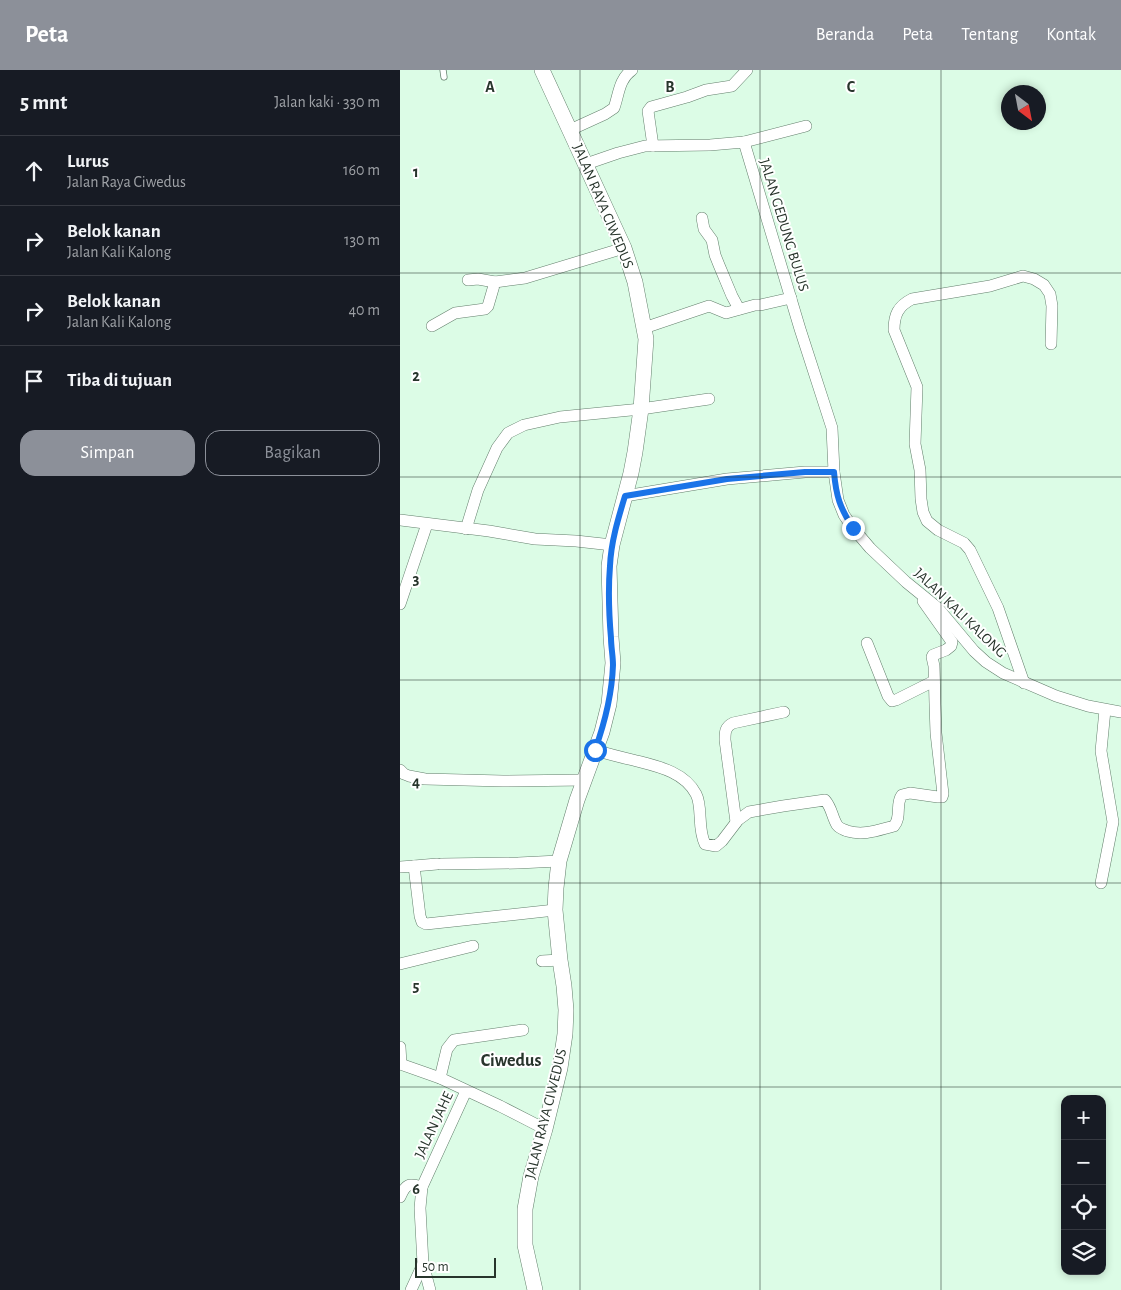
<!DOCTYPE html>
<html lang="id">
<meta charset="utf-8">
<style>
:root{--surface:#171b24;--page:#20242c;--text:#f1f3f6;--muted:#9ea1a6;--line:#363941;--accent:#8c9099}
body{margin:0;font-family:"Alegreya Sans",sans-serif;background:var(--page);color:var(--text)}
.controls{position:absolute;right:15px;bottom:15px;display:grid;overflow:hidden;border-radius:10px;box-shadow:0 2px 8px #0003}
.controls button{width:45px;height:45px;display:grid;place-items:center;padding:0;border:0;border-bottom:1px solid var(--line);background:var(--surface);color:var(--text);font:25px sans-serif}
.compass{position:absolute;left:601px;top:15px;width:45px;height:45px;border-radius:50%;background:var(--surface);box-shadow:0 2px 8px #0003;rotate:148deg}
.scale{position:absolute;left:15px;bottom:12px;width:81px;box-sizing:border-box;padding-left:5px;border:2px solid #28352c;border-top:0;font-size:14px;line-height:18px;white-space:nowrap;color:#28352c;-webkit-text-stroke:4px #fff;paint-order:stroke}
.stop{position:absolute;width:15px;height:15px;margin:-11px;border:4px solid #1a73e8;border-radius:50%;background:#fff}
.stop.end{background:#1a73e8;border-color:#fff;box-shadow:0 1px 5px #0008}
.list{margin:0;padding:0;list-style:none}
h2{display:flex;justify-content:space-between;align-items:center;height:65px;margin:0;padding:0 20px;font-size:21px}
h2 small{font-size:16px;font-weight:400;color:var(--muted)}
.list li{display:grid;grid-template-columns:32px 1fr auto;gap:15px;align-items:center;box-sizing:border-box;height:70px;padding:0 20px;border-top:1px solid var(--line)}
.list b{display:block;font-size:19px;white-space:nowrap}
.list p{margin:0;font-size:16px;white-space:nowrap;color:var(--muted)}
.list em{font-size:16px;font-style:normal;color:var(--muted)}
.actions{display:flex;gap:10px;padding:15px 20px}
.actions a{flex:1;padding:11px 0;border:1px solid var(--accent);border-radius:15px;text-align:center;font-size:18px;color:var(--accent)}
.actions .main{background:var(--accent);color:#fff}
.icon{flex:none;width:28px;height:28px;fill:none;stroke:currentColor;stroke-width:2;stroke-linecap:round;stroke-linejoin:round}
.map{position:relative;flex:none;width:721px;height:1220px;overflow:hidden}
header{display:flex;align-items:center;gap:30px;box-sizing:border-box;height:70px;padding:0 25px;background:var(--accent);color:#fff}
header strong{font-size:24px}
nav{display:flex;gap:28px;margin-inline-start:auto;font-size:18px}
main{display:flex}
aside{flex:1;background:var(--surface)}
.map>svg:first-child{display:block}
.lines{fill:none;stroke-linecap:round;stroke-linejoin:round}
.lane-casing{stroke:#637f6c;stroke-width:7}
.street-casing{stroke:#637f6c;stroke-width:12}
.secondary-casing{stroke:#637f6c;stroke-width:16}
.lane{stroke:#fff;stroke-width:5.5}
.street{stroke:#fff;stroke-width:11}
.secondary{stroke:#fff;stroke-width:15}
.route{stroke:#1a73e8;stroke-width:6}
.grid{fill:none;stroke:#28352c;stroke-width:1;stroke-opacity:0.55}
.labels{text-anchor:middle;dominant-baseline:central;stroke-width:4;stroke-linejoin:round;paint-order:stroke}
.street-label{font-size:15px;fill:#28352c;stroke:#fff}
.quarter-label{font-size:18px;font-weight:bold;fill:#28352c;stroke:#fff}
.grid-label{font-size:16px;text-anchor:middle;font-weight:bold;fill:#28352c;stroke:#fff;stroke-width:4;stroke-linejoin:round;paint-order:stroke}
</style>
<header>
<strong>Peta</strong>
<nav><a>Beranda</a><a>Peta</a><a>Tentang</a><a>Kontak</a></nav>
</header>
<main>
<aside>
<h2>5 mnt<small>Jalan kaki · 330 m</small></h2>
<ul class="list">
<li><svg class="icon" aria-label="ahead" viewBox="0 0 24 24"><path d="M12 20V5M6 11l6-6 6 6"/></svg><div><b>Lurus</b><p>Jalan Raya Ciwedus</p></div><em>160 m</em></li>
<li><svg class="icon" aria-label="right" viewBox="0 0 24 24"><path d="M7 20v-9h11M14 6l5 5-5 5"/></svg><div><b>Belok kanan</b><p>Jalan Kali Kalong</p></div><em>130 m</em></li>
<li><svg class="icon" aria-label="right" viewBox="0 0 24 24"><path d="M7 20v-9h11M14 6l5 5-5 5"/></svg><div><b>Belok kanan</b><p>Jalan Kali Kalong</p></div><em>40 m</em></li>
<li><svg class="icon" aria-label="arrive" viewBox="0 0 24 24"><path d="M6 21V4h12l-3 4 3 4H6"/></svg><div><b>Tiba di tujuan</b></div></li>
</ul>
<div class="actions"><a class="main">Simpan</a><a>Bagikan</a></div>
</aside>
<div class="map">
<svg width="721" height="1220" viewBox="0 0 721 1220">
<rect width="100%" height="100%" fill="#dcfce6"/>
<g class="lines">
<g class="lane-casing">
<polyline id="lane" points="43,0 44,7"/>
</g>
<g class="street-casing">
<g id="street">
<path d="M170,60L205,44L214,38C219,24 219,9 232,0"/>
<polyline points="344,72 406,56"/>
<polyline points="253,76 248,41 251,37 287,27 306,20 332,16 347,0"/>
<polyline points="186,94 218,83 245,76 310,75 344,72 400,259 432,358 434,402 438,430 444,445 453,458 470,478 506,512 538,538 574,581 586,592 603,603 656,626 688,636 721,642"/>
<polyline points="302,148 304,159 312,170 315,185 319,195 332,226 339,239"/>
<polyline points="68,210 78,209 95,212"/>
<polyline points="32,256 55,243 85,239 88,236 95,212 125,208 224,178"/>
<polyline points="244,258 309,236 326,243 355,235 360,235 391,228"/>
<polyline points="225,426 327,409 405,402 434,402"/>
<polyline points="0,450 89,461 135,469 176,471 212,475"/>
<polyline points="66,459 78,420 97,378 108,363 124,355 160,347 241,339 309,329"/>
<polyline points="0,534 27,454"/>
<polyline points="467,573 488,626 492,631 496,630 534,611"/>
<path d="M624,613L598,538L570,480L564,473L538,460L527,451L523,442L521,429L520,400L515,374L517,317L494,260C494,245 498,236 512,229L590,216L623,206L634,209L644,215L650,224L652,236L651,274"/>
<path d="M195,680C208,684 220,687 233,690C256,696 284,701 296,724C303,737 297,758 305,774L316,776L322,771L338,750L349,742L383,736L425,730C432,738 432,747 437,755C440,759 443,759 447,761C464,766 478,760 494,756C502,747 495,734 502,725L510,723L538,727H542L543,724L536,663L535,634L534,596L532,587L533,585L546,580L551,576L552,572L523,531"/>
<polyline points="0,700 4,704 9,706 25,709 103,711 184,710"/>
<path d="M336,752L325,670C325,662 325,657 333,653L384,642"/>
<polyline points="41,794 118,793 159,791"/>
<polyline points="14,796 37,794"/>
<polyline points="0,797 14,796 20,846 22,852 26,854 155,840"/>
<polyline points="701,813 713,752 701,681 705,640"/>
<polyline points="142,891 160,890"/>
<polyline points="0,894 73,876"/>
<polyline points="0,977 1,994"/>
<polyline points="0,994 40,1008 100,1036 145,1059"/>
<polyline points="40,1008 47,979 54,970 123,960"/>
<path d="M0,1127C6,1114 8,1113 22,1117"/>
<polyline points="11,1220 23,1194"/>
<polyline points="30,1220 23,1194 20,1138 22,1117 66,1021"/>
</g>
</g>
<g class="secondary-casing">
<polyline id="secondary" points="135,1220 125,1175 125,1139 131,1106 145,1059 160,998 165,964 166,940 164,916 160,890 155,840 156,818 159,791 177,730 202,662 209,634 213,593 211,567 209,496 212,475 231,403 235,382 241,339 246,269 235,212 224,178 142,0"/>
</g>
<use href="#lane" class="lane"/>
<use href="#street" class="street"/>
<use href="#secondary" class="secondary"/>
</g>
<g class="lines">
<path class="route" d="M195,680C205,652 212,625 213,595C213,586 211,577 211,568C209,545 208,520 210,496C211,472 218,449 225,426L327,409L405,402H434C436,426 440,438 453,458"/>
</g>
<path class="grid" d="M180,0V1220M360,0V1220M541,0V1220M0,203H721M0,407H721M0,610H721M0,813H721M0,1017H721"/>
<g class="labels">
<g class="street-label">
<text transform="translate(203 136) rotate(67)">JALAN RAYA CIWEDUS</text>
<text transform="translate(384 155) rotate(73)">JALAN GEDUNG BULUS</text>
<text transform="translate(560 543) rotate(44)">JALAN KALI KALONG</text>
<text transform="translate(146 1044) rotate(-76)">JALAN RAYA CIWEDUS</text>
<text transform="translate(34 1055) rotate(-65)">JALAN JAHE</text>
</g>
<g class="quarter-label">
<text x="111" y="991">Ciwedus</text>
</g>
</g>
<g class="grid-label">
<text x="90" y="22">A</text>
<text x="270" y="22">B</text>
<text x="451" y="22">C</text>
<text x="16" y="107">1</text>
<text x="16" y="311">2</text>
<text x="16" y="514">3</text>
<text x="16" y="717">4</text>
<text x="16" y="921">5</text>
<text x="16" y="1124">6</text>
</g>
</svg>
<div class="controls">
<button>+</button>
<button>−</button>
<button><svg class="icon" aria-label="locate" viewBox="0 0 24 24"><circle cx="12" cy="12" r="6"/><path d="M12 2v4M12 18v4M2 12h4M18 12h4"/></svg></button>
<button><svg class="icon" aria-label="layers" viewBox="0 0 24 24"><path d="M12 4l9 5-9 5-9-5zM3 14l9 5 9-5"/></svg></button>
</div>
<svg class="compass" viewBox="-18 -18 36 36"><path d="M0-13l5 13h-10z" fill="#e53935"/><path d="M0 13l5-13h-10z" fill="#9ea1a6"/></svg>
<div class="scale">50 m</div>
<div class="stop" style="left:195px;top:680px"></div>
<div class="stop end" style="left:453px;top:458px"></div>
</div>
</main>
